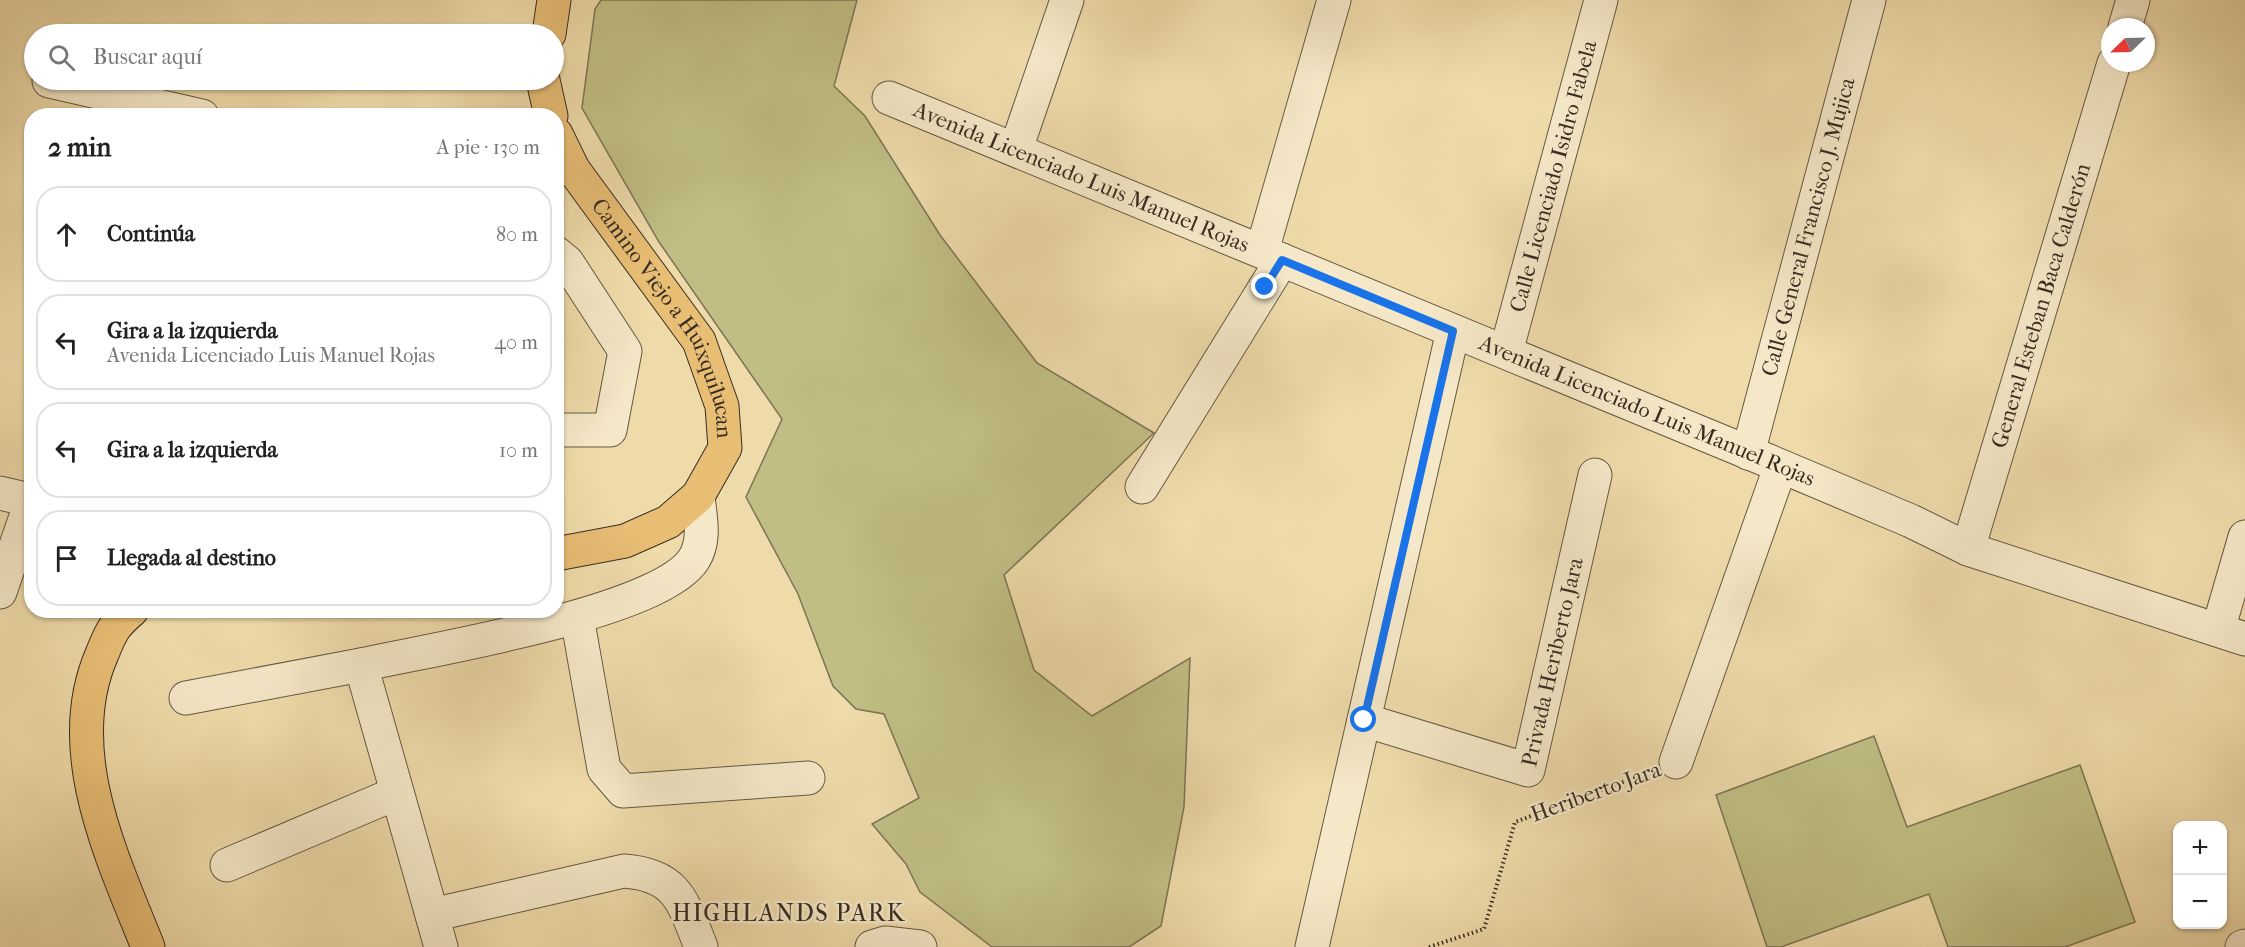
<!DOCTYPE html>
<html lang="es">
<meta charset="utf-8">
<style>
:root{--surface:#fff;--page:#f2f2f2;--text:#222;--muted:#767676;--line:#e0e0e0}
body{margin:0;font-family:"IM FELL French Canon",serif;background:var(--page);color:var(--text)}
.controls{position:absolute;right:18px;bottom:18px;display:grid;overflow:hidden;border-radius:12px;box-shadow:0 2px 4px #0004}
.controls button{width:54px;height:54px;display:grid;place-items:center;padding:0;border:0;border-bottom:2px solid var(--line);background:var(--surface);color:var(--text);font:30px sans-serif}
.compass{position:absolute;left:2101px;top:18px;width:54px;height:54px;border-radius:50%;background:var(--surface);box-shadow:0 2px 4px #0004;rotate:247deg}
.stop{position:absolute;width:18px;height:18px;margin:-14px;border:4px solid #1a73e8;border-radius:50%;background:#fff}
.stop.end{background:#1a73e8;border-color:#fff;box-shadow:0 2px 6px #0008}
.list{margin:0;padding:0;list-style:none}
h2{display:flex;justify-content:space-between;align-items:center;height:78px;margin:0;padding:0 24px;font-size:26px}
h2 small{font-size:20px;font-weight:400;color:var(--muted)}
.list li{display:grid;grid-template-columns:39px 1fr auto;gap:18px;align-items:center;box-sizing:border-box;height:96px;margin:0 12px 12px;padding:0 12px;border:2px solid var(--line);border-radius:24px}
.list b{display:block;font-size:22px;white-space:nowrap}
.list p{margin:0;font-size:20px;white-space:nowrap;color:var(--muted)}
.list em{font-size:20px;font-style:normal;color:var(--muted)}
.icon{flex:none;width:33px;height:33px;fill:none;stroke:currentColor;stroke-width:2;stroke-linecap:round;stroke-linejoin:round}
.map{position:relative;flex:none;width:2245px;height:947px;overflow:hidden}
.search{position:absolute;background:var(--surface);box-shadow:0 2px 4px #0004;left:24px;top:24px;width:540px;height:66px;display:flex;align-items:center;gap:15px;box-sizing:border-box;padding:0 21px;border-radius:33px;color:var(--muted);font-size:22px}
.panel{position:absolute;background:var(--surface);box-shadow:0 2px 4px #0004;left:24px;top:108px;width:540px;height:510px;border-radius:24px}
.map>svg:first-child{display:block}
.green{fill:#c0be84;stroke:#7c7553;stroke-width:1.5}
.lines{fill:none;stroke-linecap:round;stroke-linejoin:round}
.minor-casing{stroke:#655844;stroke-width:35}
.major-casing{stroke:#372c22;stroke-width:35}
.path{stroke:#372c22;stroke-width:4;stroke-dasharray:1.5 3;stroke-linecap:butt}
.minor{stroke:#f5e8c8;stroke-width:33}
.major{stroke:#e8be75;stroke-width:33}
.route{stroke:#1a73e8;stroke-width:8}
.labels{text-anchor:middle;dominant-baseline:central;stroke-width:5;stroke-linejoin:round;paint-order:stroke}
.street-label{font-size:22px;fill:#372c22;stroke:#f5e8c8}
.neighbourhood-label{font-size:24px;letter-spacing:1.5px;fill:#372c22;stroke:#f5e8c8}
</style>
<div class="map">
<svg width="2245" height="947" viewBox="0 0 2245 947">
<rect width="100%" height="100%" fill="#efdbaa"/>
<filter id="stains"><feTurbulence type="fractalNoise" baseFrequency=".00333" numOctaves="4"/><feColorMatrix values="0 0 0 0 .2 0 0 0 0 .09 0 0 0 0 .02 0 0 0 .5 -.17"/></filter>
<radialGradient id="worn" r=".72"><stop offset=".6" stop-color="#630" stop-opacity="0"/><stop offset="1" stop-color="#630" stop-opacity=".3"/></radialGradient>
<g class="green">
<polygon points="601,0 857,0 834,86 865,116 940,235 1037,363 1154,433 1004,575 1034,670 1092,716 1190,658 1184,807 1161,926 1129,947 992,947 920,892 906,864 872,824 919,798 884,714 856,709 833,686 798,594 746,497 782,419 659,242 582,108 595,9"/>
<polygon points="1874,736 1907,827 2080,765 2135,922 2065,947 1948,947 1929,894 1781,947 1767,947 1716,795"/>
</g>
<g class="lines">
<g class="minor-casing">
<g id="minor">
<polyline points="2125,27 2133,0"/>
<polyline points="49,81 202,116"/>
<path id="s1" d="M889,98L1764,459L1911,521L1968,549L2245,639"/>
<polyline points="1016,149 1067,0"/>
<polyline points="1262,251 1334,0"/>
<polyline points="556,253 567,262 625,351 610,430 556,430"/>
<path id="s2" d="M1506,352L1601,0"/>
<path id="s3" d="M1748,453L1869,0"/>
<polyline points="1142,487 1282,260"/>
<polyline points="0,493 30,500"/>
<path d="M698,496C700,517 706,540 694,559C660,613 428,650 361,665L432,915L624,871C678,875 683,902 701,947"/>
<path id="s4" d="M1968,549L2114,63"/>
<polyline points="0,592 32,499"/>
<polyline points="577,617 604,769 623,791 808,778"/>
<polyline points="2218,630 2245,537"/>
<polyline points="186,698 361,665"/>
<path id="s5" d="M1364,720L1528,770L1595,475"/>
<polyline points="1676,762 1780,468"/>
<polyline points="227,865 397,793"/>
<polyline points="432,915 441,947"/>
<polyline points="872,947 885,943 920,947"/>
<polyline points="1312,947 1453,331"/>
<polyline points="2242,947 2245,946"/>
</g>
</g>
<g class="major-casing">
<g id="major">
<polyline points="549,34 554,0"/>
<polyline points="543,80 551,116"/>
<path id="s6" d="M556,134L573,169L699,341L722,406L725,448L698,496L668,522L625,541L556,554"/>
<path d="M132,610C113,626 111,632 102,654C60,750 112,857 148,947"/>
</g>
</g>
<polyline class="path" points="1429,947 1484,929 1515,822 1645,774"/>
<use href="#minor" class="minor"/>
<use href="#major" class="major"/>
</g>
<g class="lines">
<polyline class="route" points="1265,287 1282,260 1453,331 1364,720"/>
</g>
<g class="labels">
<g class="street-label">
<text stroke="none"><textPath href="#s2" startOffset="182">Calle Licenciado Isidro Fabela</textPath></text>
<text stroke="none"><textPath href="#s1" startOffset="208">Avenida Licenciado Luis Manuel Rojas</textPath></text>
<text stroke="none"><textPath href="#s3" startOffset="234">Calle General Francisco J. Mujica</textPath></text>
<text stroke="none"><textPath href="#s4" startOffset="254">General Esteban Baca Calderón</textPath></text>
<text stroke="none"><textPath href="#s6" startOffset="216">Camino Viejo a Huixquilucan</textPath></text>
<text stroke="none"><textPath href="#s1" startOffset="820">Avenida Licenciado Luis Manuel Rojas</textPath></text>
<text stroke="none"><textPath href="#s5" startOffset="282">Privada Heriberto Jara</textPath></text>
<text transform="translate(1596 792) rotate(-20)">Heriberto Jara</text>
</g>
<g class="neighbourhood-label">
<text x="789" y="913">HIGHLANDS PARK</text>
</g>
</g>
<rect width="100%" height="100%" filter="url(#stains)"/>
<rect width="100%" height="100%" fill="url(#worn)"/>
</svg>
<div class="controls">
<button>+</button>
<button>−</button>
</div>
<svg class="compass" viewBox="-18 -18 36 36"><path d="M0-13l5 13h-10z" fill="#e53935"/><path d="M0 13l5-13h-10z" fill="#767676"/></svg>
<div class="stop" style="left:1364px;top:720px"></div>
<div class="stop end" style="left:1265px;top:287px"></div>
<div class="search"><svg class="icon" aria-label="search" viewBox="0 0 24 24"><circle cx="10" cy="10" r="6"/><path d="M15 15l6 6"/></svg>Buscar aquí</div>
<section class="panel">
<h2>2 min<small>A pie · 130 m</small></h2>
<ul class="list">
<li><svg class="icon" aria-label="ahead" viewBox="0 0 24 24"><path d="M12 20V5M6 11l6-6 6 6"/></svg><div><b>Continúa</b></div><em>80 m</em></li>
<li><svg class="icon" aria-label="left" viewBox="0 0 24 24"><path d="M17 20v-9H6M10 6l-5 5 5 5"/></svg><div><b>Gira a la izquierda</b><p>Avenida Licenciado Luis Manuel Rojas</p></div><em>40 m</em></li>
<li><svg class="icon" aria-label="left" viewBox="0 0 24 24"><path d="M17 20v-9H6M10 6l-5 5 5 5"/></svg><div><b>Gira a la izquierda</b></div><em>10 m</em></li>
<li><svg class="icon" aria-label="arrive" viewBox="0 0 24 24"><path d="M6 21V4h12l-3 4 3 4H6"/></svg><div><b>Llegada al destino</b></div></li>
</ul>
</section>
</div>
